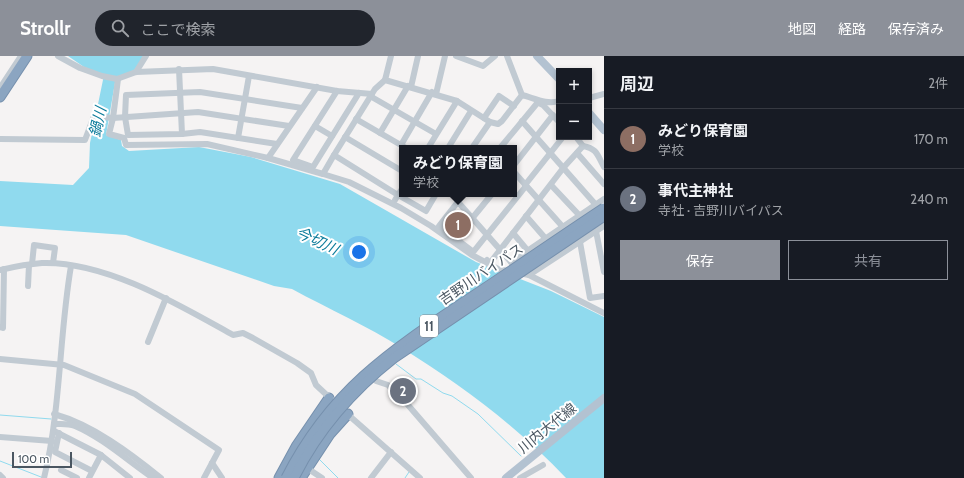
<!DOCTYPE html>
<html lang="ja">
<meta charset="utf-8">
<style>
:root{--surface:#171b24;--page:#20242c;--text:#f1f3f6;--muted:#9ea1a6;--line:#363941;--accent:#8c9099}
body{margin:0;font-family:Cabin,"Noto Sans JP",sans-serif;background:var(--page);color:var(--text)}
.controls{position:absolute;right:12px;top:12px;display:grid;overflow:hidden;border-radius:0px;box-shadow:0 2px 6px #0003}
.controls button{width:36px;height:36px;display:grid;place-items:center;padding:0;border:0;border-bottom:1px solid var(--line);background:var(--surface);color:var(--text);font:20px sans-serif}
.scale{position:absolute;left:12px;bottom:10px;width:60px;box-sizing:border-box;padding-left:4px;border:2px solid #4a5661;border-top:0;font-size:11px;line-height:14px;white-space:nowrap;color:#4a5661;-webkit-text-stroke:3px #fff;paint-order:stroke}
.you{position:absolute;left:359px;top:196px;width:14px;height:14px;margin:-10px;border:3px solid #fff;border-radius:50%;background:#1a73e8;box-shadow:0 0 0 6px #1a73e833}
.badge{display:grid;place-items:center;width:26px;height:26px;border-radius:50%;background:var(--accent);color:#fff;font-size:13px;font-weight:700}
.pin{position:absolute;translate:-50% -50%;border:2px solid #fff;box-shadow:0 1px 4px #0006}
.popup{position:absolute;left:399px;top:89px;width:118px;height:52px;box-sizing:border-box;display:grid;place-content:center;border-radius:0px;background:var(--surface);filter:drop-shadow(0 1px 3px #0005);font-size:13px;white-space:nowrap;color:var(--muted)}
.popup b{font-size:15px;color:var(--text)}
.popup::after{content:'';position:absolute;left:50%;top:100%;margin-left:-8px;border:8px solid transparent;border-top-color:var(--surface)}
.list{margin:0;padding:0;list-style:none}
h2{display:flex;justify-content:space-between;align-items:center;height:52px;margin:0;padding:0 16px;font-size:17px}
h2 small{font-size:13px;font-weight:400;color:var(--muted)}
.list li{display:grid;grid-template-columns:26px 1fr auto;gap:12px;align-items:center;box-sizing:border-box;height:60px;padding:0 16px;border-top:1px solid var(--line)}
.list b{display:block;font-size:15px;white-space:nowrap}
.list p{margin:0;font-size:13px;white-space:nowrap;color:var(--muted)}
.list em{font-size:13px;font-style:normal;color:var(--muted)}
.actions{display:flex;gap:8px;padding:12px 16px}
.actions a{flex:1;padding:9px 0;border:1px solid var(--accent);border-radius:0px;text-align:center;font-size:14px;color:var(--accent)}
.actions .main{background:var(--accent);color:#fff}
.icon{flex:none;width:22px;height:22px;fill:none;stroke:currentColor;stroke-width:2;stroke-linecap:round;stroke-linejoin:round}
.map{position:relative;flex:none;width:604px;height:422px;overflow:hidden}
header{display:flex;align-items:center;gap:24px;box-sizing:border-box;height:56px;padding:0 20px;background:var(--accent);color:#fff}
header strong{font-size:19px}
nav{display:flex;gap:22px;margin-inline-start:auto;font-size:14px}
.search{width:280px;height:36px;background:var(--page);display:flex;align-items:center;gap:10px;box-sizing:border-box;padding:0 14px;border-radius:22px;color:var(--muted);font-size:15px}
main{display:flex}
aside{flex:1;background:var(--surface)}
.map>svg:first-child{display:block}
.water{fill:#90daee}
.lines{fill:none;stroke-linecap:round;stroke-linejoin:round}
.stream{stroke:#90daee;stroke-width:1}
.highway-casing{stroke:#7690ad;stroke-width:11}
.minor{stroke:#c1cad2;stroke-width:6}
.major{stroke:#b3c2d1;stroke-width:8}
.highway{stroke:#8ba5c1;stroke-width:9}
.highway-bridge-casing{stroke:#7690ad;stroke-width:11;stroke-linecap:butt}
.highway-bridge{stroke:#8ba5c1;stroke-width:9}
.labels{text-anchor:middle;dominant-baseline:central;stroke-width:4;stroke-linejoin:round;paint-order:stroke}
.shield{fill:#fff;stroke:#808990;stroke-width:1}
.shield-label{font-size:13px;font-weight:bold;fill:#4a5661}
.street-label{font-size:14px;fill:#4a5661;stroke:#fff}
.water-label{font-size:15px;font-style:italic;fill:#0c7c9b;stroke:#fff}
</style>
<header>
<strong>Strollr</strong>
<div class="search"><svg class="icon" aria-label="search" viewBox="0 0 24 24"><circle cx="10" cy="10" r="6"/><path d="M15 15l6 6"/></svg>ここで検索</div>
<nav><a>地図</a><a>経路</a><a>保存済み</a></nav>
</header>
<main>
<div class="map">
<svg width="604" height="422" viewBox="0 0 604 422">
<rect width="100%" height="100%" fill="#f5f3f3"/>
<path class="water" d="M68,0H144L133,16L116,21L106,79L121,84L122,90L129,95L199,91L251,101L340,128L476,206L551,235L604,261V422H566C518,371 461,329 402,292C367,270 329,253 292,233L274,230L126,179L0,170V125L73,129L89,112L90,87L104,19L84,11Z"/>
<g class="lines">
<g class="stream">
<polyline points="396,308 416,323 421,323 443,337 452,340 478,358 521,400"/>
<polyline points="0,359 51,363"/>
<polyline points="319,403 338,422"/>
<polyline points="0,405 41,421"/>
<polyline points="405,422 409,416"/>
</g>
<g class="highway-casing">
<g id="highway">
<polyline points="0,41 27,0"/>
<polyline points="279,422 297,389 329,342"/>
<polyline points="301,422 330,378 348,358"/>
</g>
</g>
<g class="minor">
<polyline points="58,0 80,12 102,20 117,23 136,16 213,13 337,35 372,38"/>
<polyline points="456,0 483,10 495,0"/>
<polyline points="507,0 522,39"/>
<polyline points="179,13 182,78"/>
<polyline points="136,16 146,0"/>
<polyline points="118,23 113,62 109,78 124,82 126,89 207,88 268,102 317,31"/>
<polyline points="385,24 391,0"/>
<polyline points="411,31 418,0"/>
<polyline points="0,32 21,0"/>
<polyline points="337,35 293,104 313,111 359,37"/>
<polyline points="436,38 445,0"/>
<polyline points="370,40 436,78"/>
<polyline points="589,42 604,38"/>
<polyline points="537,46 543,49 559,66"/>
<polyline points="484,62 499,40 514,50"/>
<polyline points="356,63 406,92"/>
<polyline points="522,65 596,149"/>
<polyline points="315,70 332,80"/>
<polyline points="380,77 408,30"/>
<polyline points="345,81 402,115"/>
<path d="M576,81L583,90C598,93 597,99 604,111"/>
<polyline points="238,82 249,20"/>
<polyline points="0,83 85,84 94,60 113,62 198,56 289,70"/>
<polyline points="277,88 200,76 182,78 128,79 125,61 126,39 200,36 302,52"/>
<polyline points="401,89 432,36"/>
<polyline points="428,92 457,45"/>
<polyline points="448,92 471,55"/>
<polyline points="472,92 490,66"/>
<polyline points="500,92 539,45"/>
<polyline points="577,97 604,128"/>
<polyline points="268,102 323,118 334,99"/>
<polyline points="514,109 553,59"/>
<polyline points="514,116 570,179"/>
<polyline points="323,118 349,126 401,152 431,170 472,199 498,213 529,219 604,257"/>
<polyline points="525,129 563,81"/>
<polyline points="551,129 580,160"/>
<path d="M402,133L398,139L334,99L375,33L385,24L457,45L490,66L498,68L502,65L522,39C534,42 547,49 559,45"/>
<polyline points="464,138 439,170 472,195"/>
<polyline points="395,144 398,139 426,155 436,138"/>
<polyline points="458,146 511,206 519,212"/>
<polyline points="526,160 546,183"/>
<polyline points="596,175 604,216"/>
<polyline points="513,177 528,195"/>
<polyline points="456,182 492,138"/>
<polyline points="578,184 580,186 590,242 604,240"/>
<polyline points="474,195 526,130"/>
<polyline points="487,204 490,207 564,111 583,90"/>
<polyline points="511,206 604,143"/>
<polyline points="32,208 34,189 55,192 53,207"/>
<path d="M0,214C13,211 28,208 42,207C106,205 179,249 233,279L243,277L253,282L297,307L311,317L316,329L331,343"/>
<polyline points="527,217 529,219 604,170"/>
<polyline points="28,230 29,209"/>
<polyline points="0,271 3,272 4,213"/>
<polyline points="148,286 166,242"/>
<polyline points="0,303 64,309 135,338 219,394 204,422"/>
<polyline points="376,325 388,329 408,349 471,422"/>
<polyline points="345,356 420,422"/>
<path d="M54,358C93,369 130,397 161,422"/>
<path d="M54,368C61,368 68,367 75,370C103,382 128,405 153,422"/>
<polyline points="54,375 101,399 130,422"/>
<polyline points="59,377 55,396 92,415"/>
<polyline points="0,381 52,385"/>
<polyline points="212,407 222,422"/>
<polyline points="307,412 322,422"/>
<polyline points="61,414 77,422"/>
<polyline points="0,419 3,422"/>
<path d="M44,422C61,353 59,280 71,210"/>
<polyline points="89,422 101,399"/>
<polyline points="371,422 391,396"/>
<polyline points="520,422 543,409"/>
</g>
<g class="major">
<polyline points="537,0 559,23"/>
<polyline points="589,57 604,74"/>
<polyline points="506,422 604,342"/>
</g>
<use href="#highway" class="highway"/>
<g class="highway-bridge-casing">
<g id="highway-bridge">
<path d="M286,422C332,332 392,294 473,240C517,211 560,181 604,152"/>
<path d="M294,422C318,374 352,335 394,302L604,160"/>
</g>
</g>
<use href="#highway-bridge" class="highway-bridge"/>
</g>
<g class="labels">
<rect class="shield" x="420" y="259" width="18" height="22" rx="3"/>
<g class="shield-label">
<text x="429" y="270">11</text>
</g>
<g class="street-label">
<text transform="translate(481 218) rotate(-34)">吉野川バイパス</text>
<text transform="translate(547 372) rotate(-39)">川内大代線</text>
</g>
<g class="water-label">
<text transform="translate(98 66) rotate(-77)">鍋川</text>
<text transform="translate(317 185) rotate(25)">今切川</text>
</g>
</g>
</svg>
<div class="controls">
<button>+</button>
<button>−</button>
</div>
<div class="scale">100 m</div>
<div class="you"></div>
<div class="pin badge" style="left:458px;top:169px;background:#8d6e63">1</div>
<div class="popup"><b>みどり保育園</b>学校</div>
<div class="pin badge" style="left:403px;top:335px;background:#6b7280">2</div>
</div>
<aside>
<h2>周辺<small>2件</small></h2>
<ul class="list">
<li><span class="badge" style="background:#8d6e63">1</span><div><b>みどり保育園</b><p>学校</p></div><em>170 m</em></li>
<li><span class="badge" style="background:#6b7280">2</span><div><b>事代主神社</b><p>寺社 · 吉野川バイパス</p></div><em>240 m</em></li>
</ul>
<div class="actions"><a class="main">保存</a><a>共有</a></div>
</aside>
</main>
